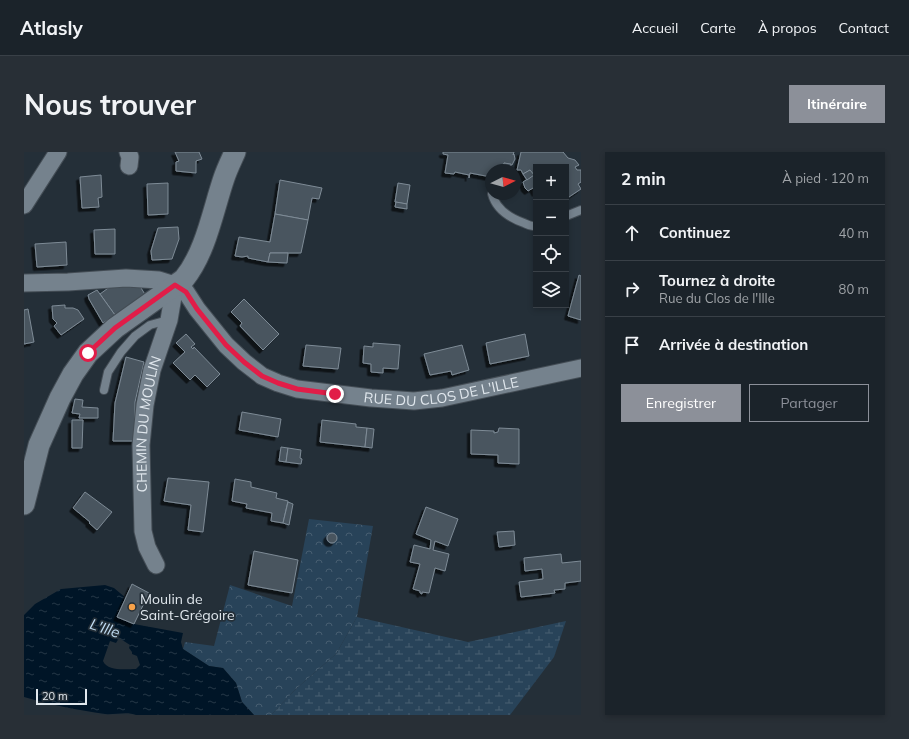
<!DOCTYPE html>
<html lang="fr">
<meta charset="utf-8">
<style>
:root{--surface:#1b232a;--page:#282f36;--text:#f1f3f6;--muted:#a0a4a8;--line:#394047;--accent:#8c9099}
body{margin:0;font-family:Mulish,sans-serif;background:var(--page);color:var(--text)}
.controls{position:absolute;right:12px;top:12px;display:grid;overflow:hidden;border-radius:0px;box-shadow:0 2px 6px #0003}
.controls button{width:36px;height:36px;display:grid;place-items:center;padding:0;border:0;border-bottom:1px solid var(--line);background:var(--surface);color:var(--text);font:20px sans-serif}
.compass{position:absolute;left:461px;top:12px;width:36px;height:36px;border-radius:50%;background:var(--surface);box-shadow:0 2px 6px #0003;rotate:84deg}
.scale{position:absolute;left:12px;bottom:10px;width:51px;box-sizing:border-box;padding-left:4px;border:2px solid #e0e7ed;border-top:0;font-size:11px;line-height:14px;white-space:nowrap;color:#e0e7ed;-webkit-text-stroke:3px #242f38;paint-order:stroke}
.stop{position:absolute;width:12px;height:12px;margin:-9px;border:3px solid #e11d48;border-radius:50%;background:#fff}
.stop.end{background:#e11d48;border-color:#fff;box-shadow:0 1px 4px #0008}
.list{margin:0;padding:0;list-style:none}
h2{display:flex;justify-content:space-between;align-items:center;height:52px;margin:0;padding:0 16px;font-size:17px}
h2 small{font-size:13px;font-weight:400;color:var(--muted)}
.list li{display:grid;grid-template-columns:26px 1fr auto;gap:12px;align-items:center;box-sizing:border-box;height:56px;padding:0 16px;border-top:1px solid var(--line)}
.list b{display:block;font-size:15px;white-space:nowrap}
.list p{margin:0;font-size:13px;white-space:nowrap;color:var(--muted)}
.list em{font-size:13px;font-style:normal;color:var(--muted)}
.actions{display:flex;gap:8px;padding:12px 16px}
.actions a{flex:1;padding:9px 0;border:1px solid var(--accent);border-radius:0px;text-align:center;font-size:14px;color:var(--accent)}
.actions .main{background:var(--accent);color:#fff}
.icon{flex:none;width:22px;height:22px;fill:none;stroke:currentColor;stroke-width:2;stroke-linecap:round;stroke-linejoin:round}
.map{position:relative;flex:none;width:557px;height:563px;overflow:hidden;border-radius:0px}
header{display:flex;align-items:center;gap:24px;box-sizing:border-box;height:56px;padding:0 20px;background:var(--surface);border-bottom:1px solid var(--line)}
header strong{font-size:19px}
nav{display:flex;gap:22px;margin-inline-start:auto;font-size:14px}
.intro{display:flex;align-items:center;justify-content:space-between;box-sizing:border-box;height:96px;padding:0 24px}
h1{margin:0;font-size:28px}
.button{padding:10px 18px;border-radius:0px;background:var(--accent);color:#fff;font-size:14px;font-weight:700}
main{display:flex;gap:24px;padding:0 24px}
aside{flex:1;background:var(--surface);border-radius:0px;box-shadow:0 2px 6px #0003}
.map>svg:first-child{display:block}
.wetland{fill:url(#wetland-marsh)}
.park{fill:url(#park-crowns)}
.water{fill:url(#water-ripples);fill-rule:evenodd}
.building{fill:#49555f;stroke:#7e8b96;filter:url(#shadow)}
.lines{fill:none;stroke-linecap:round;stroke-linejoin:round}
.service-casing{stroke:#444d55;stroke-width:10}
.minor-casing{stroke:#444d55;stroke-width:19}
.tertiary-casing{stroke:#444d55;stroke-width:23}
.service{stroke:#75828d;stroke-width:8}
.minor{stroke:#75828d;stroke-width:17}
.tertiary{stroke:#75828d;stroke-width:21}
.route{stroke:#e11d48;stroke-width:5}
.poi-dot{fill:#f7a149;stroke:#242f38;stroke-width:1.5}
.labels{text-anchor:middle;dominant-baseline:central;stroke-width:3.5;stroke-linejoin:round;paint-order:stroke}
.street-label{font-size:14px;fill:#e0e7ed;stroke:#242f38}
.poi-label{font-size:14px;fill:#e0e7ed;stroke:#242f38;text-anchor:start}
.water-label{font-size:15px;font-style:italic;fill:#c1ddf3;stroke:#242f38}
</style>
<header>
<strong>Atlasly</strong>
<nav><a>Accueil</a><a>Carte</a><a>À propos</a><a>Contact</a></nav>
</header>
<div class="intro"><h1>Nous trouver</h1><a class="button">Itinéraire</a></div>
<main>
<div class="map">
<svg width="557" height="563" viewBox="0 0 557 563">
<defs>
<pattern id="wetland-marsh" width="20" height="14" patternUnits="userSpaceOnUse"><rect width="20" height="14" fill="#284359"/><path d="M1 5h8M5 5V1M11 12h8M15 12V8" fill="none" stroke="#475e71"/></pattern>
<pattern id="park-crowns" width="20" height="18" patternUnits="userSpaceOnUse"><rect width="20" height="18" fill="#284359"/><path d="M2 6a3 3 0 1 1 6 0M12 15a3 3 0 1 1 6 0" fill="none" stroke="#475e71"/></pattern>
<pattern id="water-ripples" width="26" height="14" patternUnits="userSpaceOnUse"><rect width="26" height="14" fill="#001527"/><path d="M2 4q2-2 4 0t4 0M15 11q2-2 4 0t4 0" fill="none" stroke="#253747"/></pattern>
<filter id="shadow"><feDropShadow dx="-3.5" dy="3.5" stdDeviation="0" flood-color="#0009"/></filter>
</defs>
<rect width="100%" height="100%" fill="#242f38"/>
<polygon class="wetland" points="333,465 444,490 542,469 530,505 486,563 247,563 273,536 312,502"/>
<polygon class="park" points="285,367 349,374 333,465 312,502 273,536 247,563 230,563 218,550 212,531 199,516 185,514 159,497 161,490 190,494 206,433 268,454"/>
<path class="water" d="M81,433L90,436L102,446L93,465L110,472L159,481L157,490L159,497L185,514L199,516L212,531L218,550L230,563H112C103,559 91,563 81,562C54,558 26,553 0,545V463L11,452L37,437ZM95,486L106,493L105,496L108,500V502L113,504L116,513L112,517C102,517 84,520 79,509L86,489L92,491Z"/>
<g class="building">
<polygon points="151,0 175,0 178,7 172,9 172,21 152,19 152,10 155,9"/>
<polygon points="419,0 490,0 489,3 490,2 491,7 488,13 480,11 479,18 467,18 467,25 446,21 445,26 445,23 431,20 430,22 421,21 424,3 419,2"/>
<polygon points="497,0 539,0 544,6 551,8 555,13 551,15 553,18 557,18 557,30 554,32 557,37 542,47 542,15 512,15 512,41 509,36 504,39 501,36 499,30 510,23 506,18 499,22 497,18 493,18"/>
<polygon points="480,11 487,12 486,18 479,18"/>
<polygon points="506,18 510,23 503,28 499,22"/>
<polygon points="77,23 78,45 74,46 75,55 58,56 56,25"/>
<polygon points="256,28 298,36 295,47 288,46 284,68 251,62"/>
<polygon points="144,31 144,62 124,63 123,32"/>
<polygon points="374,31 386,33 383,52 371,50"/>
<polygon points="372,50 383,52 383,57 371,55"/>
<polygon points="251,62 284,68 277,101 246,101 244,110 224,106 224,104 218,105 211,104 215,85 246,90"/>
<polygon points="154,75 155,87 148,107 128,108 127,99 134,76"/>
<polygon points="91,77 91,102 71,102 70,78"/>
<polygon points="42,90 43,113 13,115 11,92"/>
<polygon points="246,101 264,101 263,111 244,110"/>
<polygon points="555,123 557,124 557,168 544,164"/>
<polygon points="105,131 106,135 114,131 122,144 91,163 76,142 87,134"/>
<polygon points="73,138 91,163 79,171 65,147 64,143"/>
<polygon points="220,147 255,182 239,198 216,174 218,171 207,160"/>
<polygon points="41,153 41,156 49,156 54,158 60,167 37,183 30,174 33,171 29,167 28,154"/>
<polygon points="4,157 10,190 0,192 0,158"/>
<polygon points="162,182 171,192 167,195 169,197 170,195 196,222 183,235 171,223 166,228 149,211 161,200 152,191"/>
<polygon points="501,182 505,204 466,212 462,191"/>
<polygon points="349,191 376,193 374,217 359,216 359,221 347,220 347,212 339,211 340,194 349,195"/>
<polygon points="282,193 317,196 314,217 279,214"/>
<polygon points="438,193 445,218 428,223 427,219 406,223 400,202"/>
<polygon points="102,205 120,210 111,250 111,289 89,289 91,251"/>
<polygon points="51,247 59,248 58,255 74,256 74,266 55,266 56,262 48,261"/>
<polygon points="218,260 257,267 254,285 215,278"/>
<polygon points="48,268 59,268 58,296 48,296"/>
<polygon points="298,268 332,272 332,275 343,276 341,295 296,290"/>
<polygon points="343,276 350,277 348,296 341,295"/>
<polygon points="475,276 495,277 495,312 474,311 474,303 447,302 447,278 470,279 470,281 474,280"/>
<polygon points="257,295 264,296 262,310 255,309"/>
<polygon points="264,296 277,298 276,306 278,307 277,312 262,310"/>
<polygon points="144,326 185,330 179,380 164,378 167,353 140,349"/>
<polygon points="211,327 227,330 227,335 253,341 252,346 264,349 259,371 247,369 248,361 222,356 223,352 208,349"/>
<polygon points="61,340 88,360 73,378 65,371 66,370 49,356"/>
<polygon points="264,350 269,352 265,373 259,371"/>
<polygon points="402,355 434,367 424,394 411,389 409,398 425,402 421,419 411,416 405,441 398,440 398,442 396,441 396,439 389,437 396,412 386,410 390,393 406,397 407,388 392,382"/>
<polygon points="490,379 491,393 475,395 473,380"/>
<circle cx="308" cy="386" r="5"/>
<polygon points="230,399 274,408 268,441 224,433"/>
<polygon points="537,402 538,411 557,409 557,429 541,431 541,437 530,438 531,441 497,445 495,430 519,427 518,417 501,419 500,406"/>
<polygon points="108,432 125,441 110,472 93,465"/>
</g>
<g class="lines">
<g class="service-casing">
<g id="service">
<path d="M468,42C472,57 486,66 500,71C504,73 507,75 512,74"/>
<polyline points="542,64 557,58"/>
<polyline points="80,238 84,220 97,200 111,184 126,173 144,168"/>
</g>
</g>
<g class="minor-casing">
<g id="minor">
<polyline points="104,0 106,5 105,14"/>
<polyline points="0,53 34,0"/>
<path id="s1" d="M0,131L44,130L102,126L135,128L151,133L162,140L173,157L202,193L220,210L238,224L254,231L273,237L347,246L390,249L418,246L557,216"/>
<path id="s2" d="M132,413L123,395L119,379L117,293L121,253L128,218L145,168L151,133"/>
</g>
</g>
<g class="tertiary-casing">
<path id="tertiary" d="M0,352L15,293L36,246L49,222L64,201L91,176L160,127C182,100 189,58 200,26C203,17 207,9 211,0"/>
</g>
<use href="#service" class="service"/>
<use href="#minor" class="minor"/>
<use href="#tertiary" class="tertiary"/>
</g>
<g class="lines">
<polyline class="route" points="64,201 91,176 151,133 162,140 173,157 202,193 220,210 238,224 254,231 273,237 311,242"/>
</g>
<circle class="poi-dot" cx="108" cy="455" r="4"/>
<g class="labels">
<g class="street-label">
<text stroke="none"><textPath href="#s1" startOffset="462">RUE DU CLOS DE L'ILLE</textPath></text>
<text stroke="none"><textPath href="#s2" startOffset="144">CHEMIN DU MOULIN</textPath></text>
</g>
<g class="poi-label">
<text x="116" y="447">Moulin de<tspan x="116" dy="16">Saint-Grégoire</tspan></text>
</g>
<g class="water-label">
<text transform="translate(81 476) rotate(19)">L'Ille</text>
</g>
</g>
</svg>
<div class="controls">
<button>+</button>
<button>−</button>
<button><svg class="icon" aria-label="locate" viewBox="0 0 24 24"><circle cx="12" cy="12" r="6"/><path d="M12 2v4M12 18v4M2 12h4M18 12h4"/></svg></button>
<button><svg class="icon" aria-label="layers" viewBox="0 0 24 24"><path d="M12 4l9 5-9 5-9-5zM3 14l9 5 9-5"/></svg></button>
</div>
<svg class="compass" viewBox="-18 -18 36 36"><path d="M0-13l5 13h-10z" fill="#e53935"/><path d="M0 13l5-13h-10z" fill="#a0a4a8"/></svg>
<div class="scale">20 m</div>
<div class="stop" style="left:64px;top:201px"></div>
<div class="stop end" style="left:311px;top:242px"></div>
</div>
<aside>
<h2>2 min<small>À pied · 120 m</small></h2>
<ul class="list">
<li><svg class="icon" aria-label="ahead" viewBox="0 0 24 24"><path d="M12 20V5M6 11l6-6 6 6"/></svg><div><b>Continuez</b></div><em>40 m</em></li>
<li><svg class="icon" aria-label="right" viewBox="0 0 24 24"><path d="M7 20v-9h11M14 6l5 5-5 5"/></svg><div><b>Tournez à droite</b><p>Rue du Clos de l'Ille</p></div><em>80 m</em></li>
<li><svg class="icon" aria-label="arrive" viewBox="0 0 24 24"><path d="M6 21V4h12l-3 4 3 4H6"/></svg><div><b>Arrivée à destination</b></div></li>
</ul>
<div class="actions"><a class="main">Enregistrer</a><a>Partager</a></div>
</aside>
</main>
